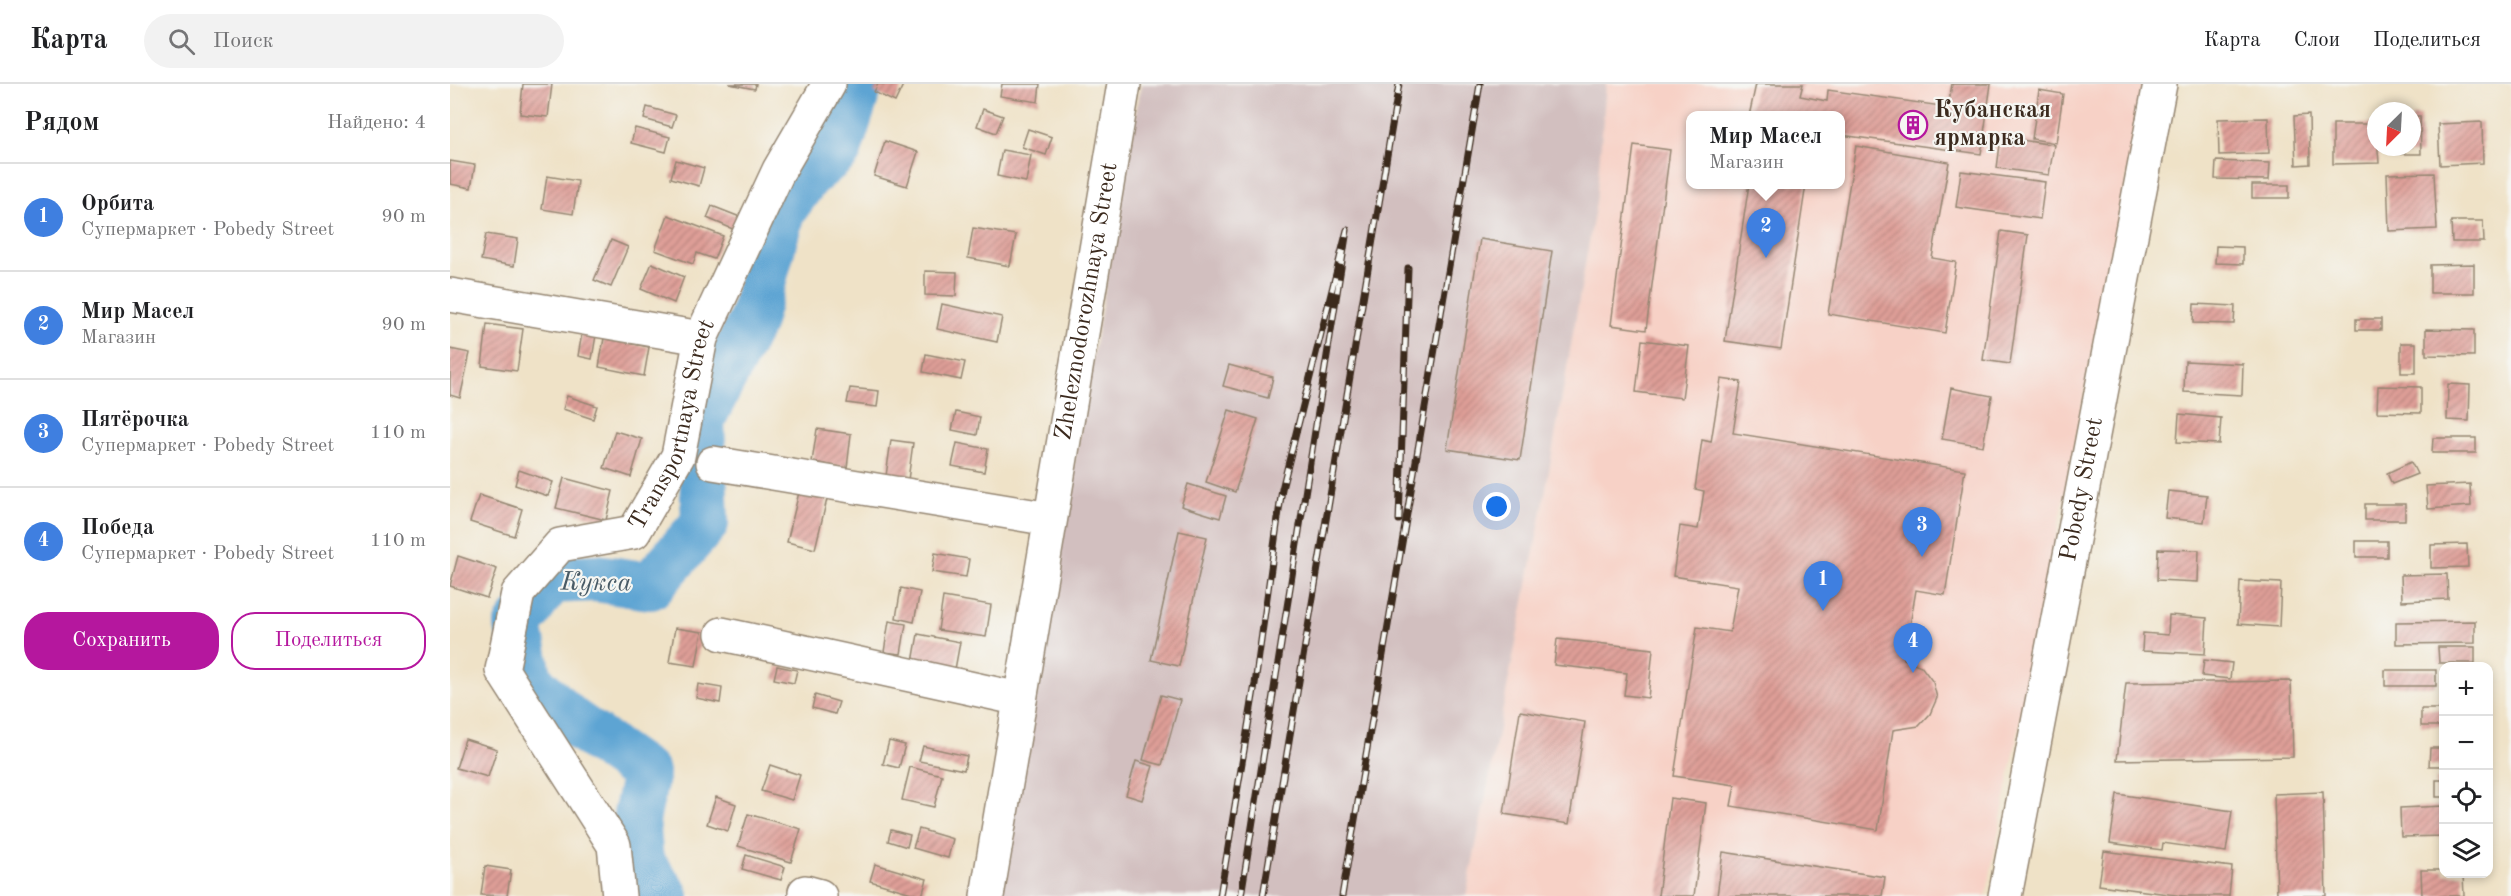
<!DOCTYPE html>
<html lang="ru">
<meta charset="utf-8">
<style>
:root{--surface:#fff;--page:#f2f2f2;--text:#202124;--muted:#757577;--line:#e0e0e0;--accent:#b5179e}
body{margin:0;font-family:"Old Standard TT",serif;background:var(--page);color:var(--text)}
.controls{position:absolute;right:18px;bottom:18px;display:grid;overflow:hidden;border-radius:12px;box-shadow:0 3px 9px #0003}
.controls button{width:54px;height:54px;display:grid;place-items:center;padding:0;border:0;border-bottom:2px solid var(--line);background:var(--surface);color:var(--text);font:30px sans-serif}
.compass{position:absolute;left:1917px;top:18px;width:54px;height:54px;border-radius:50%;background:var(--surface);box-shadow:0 3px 9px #0003;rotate:204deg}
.you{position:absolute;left:1047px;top:423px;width:21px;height:21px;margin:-15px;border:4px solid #fff;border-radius:50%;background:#1a73e8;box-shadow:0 0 0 9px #1a73e833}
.badge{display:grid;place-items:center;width:39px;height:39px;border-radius:50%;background:var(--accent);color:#fff;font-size:20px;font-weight:700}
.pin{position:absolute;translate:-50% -50px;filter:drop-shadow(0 2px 3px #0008)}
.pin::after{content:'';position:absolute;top:32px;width:21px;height:18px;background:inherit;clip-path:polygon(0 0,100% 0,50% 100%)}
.popup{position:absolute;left:1236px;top:27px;width:159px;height:78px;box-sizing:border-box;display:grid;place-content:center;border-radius:12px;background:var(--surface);filter:drop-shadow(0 2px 4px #0005);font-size:20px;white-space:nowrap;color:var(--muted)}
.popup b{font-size:22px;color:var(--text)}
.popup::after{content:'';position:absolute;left:50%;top:100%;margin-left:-12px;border:12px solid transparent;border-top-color:var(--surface)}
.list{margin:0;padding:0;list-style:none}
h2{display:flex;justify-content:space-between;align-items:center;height:78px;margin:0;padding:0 24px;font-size:26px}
h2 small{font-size:20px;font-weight:400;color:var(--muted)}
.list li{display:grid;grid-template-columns:39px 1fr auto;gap:18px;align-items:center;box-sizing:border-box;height:108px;padding:0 24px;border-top:2px solid var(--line)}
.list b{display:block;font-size:22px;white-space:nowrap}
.list p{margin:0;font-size:20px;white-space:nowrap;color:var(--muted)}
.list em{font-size:20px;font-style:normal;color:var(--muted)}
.actions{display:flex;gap:12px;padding:18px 24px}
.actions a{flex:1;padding:14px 0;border:2px solid var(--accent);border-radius:24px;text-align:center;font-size:21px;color:var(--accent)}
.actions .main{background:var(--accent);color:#fff}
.icon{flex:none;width:33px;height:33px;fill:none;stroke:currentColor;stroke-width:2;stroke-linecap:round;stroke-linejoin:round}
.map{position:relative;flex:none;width:2061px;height:812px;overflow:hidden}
header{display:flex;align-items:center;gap:36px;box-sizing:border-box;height:84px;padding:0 30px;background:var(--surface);border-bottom:2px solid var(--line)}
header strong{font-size:28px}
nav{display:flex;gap:33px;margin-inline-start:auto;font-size:21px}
.search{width:420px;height:54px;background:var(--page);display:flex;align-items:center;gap:15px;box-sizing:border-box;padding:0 21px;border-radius:33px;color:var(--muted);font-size:22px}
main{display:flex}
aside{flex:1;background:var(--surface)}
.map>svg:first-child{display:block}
.built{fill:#f7d1c6;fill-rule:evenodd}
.industrial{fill:#d2bfbf}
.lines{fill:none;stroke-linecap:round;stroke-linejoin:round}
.river{stroke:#5da4d3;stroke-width:48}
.building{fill:url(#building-hatch)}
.minor-casing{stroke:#958672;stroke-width:36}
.minor{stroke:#fff;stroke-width:33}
.rail-casing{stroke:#3b2a1e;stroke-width:7}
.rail{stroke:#f6f6f2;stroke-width:4.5;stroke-dasharray:14;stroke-linecap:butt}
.labels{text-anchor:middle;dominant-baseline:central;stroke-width:4.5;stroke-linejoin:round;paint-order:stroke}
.poi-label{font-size:24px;font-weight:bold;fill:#3b2a1e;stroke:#f6f6f2;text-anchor:start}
.street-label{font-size:24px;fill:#3b2a1e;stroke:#f6f6f2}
.water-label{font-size:26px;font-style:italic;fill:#495b66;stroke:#f6f6f2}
</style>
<header>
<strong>Карта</strong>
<div class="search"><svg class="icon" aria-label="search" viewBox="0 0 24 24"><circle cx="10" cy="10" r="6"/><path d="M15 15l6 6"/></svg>Поиск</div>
<nav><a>Карта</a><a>Слои</a><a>Поделиться</a></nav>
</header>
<main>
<aside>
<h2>Рядом<small>Найдено: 4</small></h2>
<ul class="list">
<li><span class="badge" style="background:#3f7fe0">1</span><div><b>Орбита</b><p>Супермаркет · Pobedy Street</p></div><em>90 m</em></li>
<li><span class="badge" style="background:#3f7fe0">2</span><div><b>Мир Масел</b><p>Магазин</p></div><em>90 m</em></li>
<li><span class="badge" style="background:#3f7fe0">3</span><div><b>Пятёрочка</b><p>Супермаркет · Pobedy Street</p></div><em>110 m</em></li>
<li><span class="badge" style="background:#3f7fe0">4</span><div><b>Победа</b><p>Супермаркет · Pobedy Street</p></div><em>110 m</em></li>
</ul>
<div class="actions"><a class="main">Сохранить</a><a>Поделиться</a></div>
</aside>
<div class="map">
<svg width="2061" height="812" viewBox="0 0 2061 812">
<defs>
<pattern id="building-hatch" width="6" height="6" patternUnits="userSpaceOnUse" patternTransform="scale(1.5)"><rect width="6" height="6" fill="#df9f98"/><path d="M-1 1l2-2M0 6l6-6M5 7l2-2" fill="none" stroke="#b6827b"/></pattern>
</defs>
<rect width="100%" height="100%" fill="#f6f6f2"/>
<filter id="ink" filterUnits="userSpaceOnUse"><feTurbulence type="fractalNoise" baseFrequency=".0167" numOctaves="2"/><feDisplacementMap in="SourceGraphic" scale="12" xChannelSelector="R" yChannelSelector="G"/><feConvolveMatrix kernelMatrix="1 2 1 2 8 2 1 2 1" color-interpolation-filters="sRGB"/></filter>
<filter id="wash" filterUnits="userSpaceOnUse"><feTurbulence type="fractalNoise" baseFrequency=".008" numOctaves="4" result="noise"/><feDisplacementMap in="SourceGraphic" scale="24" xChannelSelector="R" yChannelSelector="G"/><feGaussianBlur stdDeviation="1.35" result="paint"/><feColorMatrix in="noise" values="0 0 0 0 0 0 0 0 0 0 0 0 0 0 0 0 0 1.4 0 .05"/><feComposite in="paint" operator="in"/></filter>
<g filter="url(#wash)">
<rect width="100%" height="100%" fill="#efe2c7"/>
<path class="built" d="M1156,0H1695L1536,812H1016L1093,421L1146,118ZM1241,32H1391V100H1241Z"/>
<polygon class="industrial" points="691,0 1156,0 1146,118 1093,421 1016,812 548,812"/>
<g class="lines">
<polyline class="river" points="215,812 190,778 186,736 196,689 120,636 79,597 68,541 100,496 146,494 200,502 255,439 251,336 302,237 331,128 357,92 388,66 409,0"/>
</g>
<g id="blocks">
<g class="building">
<polygon points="73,0 102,0 98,33 70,30"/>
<polygon points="279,0 306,0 305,5"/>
<polygon points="428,0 451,0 453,1 445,18 424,8"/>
<polygon points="552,0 590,0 588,18 550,12"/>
<polygon points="1306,0 1353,0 1350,12 1377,17 1378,6 1498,23 1502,0 1541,0 1531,70 1391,51 1391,32 1299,32"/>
<polygon points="1589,6 1613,10 1606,59 1582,55"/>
<polygon points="197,23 226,31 222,43 194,35"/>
<polygon points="533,25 553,32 546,49 527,42"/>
<polygon points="1859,31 1860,80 1846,81 1844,32"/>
<polygon points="1962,32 1970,32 1971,70 1947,70 1947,63 1962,63"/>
<polygon points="1818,34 1819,69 1769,71 1768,35"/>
<polygon points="2032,38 2033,79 1990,81 1988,40"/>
<polygon points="1883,40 1926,40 1929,79 1883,80"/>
<polygon points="185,44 220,53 216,68 181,59"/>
<polygon points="578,45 602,53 596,71 572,63"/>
<polygon points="1551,53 1604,61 1599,91 1547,84"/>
<polygon points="435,57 468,68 457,102 424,92"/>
<polygon points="1184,61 1220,66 1196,246 1161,241"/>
<polygon points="1406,62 1499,78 1482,174 1506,178 1495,249 1378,230"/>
<polygon points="552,66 581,71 576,98 547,92"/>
<polygon points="226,76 254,84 249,102 221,94"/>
<polygon points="0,77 25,81 21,104 0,100"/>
<polygon points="1766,77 1820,79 1819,96 1765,95"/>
<polygon points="1511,87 1595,98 1590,135 1506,123"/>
<polygon points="1984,89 1987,145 1939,147 1937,90"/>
<polygon points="97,92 128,97 123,130 92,125"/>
<polygon points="1299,100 1356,100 1331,265 1275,257"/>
<rect x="1802" y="101" width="37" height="13"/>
<polygon points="262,122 290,133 285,146 257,134"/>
<polygon points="218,131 273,152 264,175 247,169 243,180 205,166"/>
<polygon points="2001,137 2033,137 2034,158 2002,158"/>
<polygon points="523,144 566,151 560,182 518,174"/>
<polygon points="1551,147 1578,151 1560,280 1533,276"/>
<polygon points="36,150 68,155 64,182 31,176"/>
<polygon points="1030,155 1102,167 1070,376 997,365"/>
<polygon points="161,156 178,163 161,203 144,196"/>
<polygon points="1766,162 1793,163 1793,180 1765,179"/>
<polygon points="202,179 234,193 224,219 191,205"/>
<polygon points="2024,180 2024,209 1980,209 1980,181"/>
<polygon points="475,187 507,188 506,212 475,211"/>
<polygon points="492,220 552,233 547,258 487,245"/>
<polygon points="1744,220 1785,222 1784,240 1743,239"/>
<rect x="1906" y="235" width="25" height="11"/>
<polygon points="37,240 73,245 67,287 32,282"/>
<polygon points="1976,245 2024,246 2024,272 1976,271"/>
<polygon points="132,249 146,251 142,275 128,272"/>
<polygon points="154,254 199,263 194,292 149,283"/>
<polygon points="1192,256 1239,262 1232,314 1186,308"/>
<rect x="1951" y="259" width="15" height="30"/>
<polygon points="0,265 20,269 10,314 0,311"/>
<polygon points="476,270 515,278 511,296 473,288"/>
<polygon points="1735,277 1793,280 1792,311 1734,308"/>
<polygon points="779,281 823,293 818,314 773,302"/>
<polygon points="1271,295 1291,298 1283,349 1515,386 1495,511 1466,506 1454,575 1471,582 1483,598 1487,614 1480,630 1469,642 1443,646 1428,746 1281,722 1285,701 1224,692 1247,543 1280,548 1288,502 1223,492 1230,442 1248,445 1254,407 1245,405 1252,356 1261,358"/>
<polygon points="1998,300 2020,301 2019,337 1997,336"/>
<polygon points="1928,302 1971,303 1971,329 1927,328"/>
<polygon points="400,304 429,307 427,323 397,319"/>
<polygon points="1501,304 1542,312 1533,362 1492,355"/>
<polygon points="117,312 147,322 143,335 113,325"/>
<polygon points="779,326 808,335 785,408 756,398"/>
<polygon points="506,328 530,333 527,351 502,346"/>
<polygon points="1729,330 1771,334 1769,360 1727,358"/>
<polygon points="367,345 401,350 397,384 362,378"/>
<polygon points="165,347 192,355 181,393 154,384"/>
<polygon points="1983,354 2026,354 2026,369 1982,369"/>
<polygon points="441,356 463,359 458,396 436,392"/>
<polygon points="507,359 538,365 534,388 502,382"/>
<polygon points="1961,378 1967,390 1942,400 1937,389"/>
<polygon points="69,386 103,398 98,412 65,401"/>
<polygon points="114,394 163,407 156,436 106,424"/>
<polygon points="738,400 776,412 770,434 731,422"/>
<polygon points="2020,400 2021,422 1978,425 1976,402"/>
<polygon points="350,404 378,411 365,465 337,458"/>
<polygon points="1718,407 1757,411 1754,438 1715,434"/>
<polygon points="29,411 72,425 64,452 20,438"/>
<rect x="1915" y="420" width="40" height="16"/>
<polygon points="729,447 757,453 729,582 701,576"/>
<rect x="1906" y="457" width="31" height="16"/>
<polygon points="2017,460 2018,483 1981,484 1981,461"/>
<polygon points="1708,465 1749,466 1748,498 1707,496"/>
<polygon points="485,469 519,475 516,493 482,488"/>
<polygon points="8,472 47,485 37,514 0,502"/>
<polygon points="1997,490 1998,515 1952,517 1951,491"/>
<polygon points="1790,497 1831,499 1829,543 1788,540"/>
<polygon points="451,504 470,508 464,538 446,534"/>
<polygon points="493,513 541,521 536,553 488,546"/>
<polygon points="1719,531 1757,534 1755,570 1692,567 1693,549 1718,551"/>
<polygon points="439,537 456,540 451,570 434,568"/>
<polygon points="2025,537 2025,559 1946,560 1946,538"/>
<polygon points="225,544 252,548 246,582 219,578"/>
<polygon points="468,550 510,558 504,591 462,584"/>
<polygon points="1107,555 1203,565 1198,614 1174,611 1177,589 1104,581"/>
<polygon points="1988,563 2025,563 2025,579 1989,579"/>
<polygon points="1754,576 1782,579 1780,595 1752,592"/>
<polygon points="327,582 347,586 344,599 324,595"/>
<rect x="1935" y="586" width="51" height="16"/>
<polygon points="1841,597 1843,673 1667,676 1676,599"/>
<polygon points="248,600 272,604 270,619 246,614"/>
<polygon points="365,611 389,618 385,630 362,624"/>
<polygon points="711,611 730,616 712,681 693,676"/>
<rect x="1971" y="625" width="23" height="17"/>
<polygon points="1070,627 1135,638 1119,740 1054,730"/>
<polygon points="15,655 47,665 38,693 6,684"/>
<polygon points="439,657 455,661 449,684 433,680"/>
<polygon points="473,662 517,672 514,686 469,677"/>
<polygon points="1980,664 1994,664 1994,682 1979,682"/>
<polygon points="686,677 703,682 692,716 676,711"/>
<polygon points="320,681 350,691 342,716 311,707"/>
<polygon points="460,683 492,691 484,723 452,716"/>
<rect x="1986" y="696" width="8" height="17"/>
<polygon points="1873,708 1876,812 1827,812 1824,710"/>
<polygon points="1667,710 1782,727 1776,768 1713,759 1712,766 1660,759"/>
<polygon points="266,713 286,720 278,747 257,740"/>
<polygon points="1220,714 1256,719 1244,812 1208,812"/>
<polygon points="1994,722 1994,752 1951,753 1950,724"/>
<polygon points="298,730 351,745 341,778 288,762"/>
<polygon points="469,745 503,755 498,774 463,764"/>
<polygon points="441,746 460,751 457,763 438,757"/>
<polygon points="1654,767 1782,783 1779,812 1733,812 1649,801"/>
<polygon points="1273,768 1435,793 1432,812 1267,812"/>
<polygon points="296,771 335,783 331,796 292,785"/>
<polygon points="425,780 477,795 472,812 420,797"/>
<polygon points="35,782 61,786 57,812 31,811"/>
<polygon points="1971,786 1994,786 1994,790 2013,790 2014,812 1972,812"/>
</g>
</g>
</g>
<g filter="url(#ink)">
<use href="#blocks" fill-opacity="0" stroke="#958672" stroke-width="1.5"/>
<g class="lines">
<g class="minor-casing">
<g id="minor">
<polyline points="0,211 251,254"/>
<polyline points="263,379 600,435"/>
<polyline points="272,550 570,615"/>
<polyline points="355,808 370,812"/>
<path id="s1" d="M169,812L164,761L52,586L68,509L110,461L184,448L228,372L251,254L329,86L379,0"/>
<path id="s2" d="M537,812L674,0"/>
<path id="s3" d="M1555,812L1710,0"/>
</g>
</g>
<use href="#minor" class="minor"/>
<g class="rail-casing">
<g id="rail">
<polyline points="949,436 958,184"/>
<polyline points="770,812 805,600 832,405 897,146 791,812"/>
<polyline points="813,812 949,0"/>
<polyline points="892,812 1030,0"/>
</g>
</g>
<use href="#rail" class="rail"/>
</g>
</g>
<defs>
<g id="building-ring" transform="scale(1.5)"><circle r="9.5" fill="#f6f6f2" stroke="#b5179e" stroke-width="1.5"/><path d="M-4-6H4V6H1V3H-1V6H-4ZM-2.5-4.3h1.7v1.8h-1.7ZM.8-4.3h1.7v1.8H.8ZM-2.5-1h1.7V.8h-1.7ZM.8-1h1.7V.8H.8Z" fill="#b5179e"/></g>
</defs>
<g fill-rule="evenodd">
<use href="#building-ring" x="1463" y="41"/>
</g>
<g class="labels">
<g class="poi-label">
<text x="1484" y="27">Кубанская<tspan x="1484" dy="28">ярмарка</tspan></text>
</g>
<g class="street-label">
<text stroke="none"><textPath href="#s2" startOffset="603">Zheleznodorozhnaya Street</textPath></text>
<text stroke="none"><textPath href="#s1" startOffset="592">Transportnaya Street</textPath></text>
<text stroke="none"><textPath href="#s3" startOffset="414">Pobedy Street</textPath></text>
</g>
<g class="water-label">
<text transform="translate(146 499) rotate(1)">Кукса</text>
</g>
</g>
</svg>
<div class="controls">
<button>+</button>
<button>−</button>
<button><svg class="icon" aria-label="locate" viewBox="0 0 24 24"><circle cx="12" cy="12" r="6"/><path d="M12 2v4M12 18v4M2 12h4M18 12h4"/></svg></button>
<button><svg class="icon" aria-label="layers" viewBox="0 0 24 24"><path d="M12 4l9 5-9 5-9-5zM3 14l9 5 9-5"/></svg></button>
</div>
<svg class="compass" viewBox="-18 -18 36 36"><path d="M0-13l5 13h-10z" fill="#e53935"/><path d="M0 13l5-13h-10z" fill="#757577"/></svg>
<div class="you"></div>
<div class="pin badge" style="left:1373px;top:527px;background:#3f7fe0">1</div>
<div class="pin badge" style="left:1316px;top:174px;background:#3f7fe0">2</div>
<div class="popup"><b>Мир Масел</b>Магазин</div>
<div class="pin badge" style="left:1472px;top:473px;background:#3f7fe0">3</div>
<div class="pin badge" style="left:1463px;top:589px;background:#3f7fe0">4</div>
</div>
</main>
